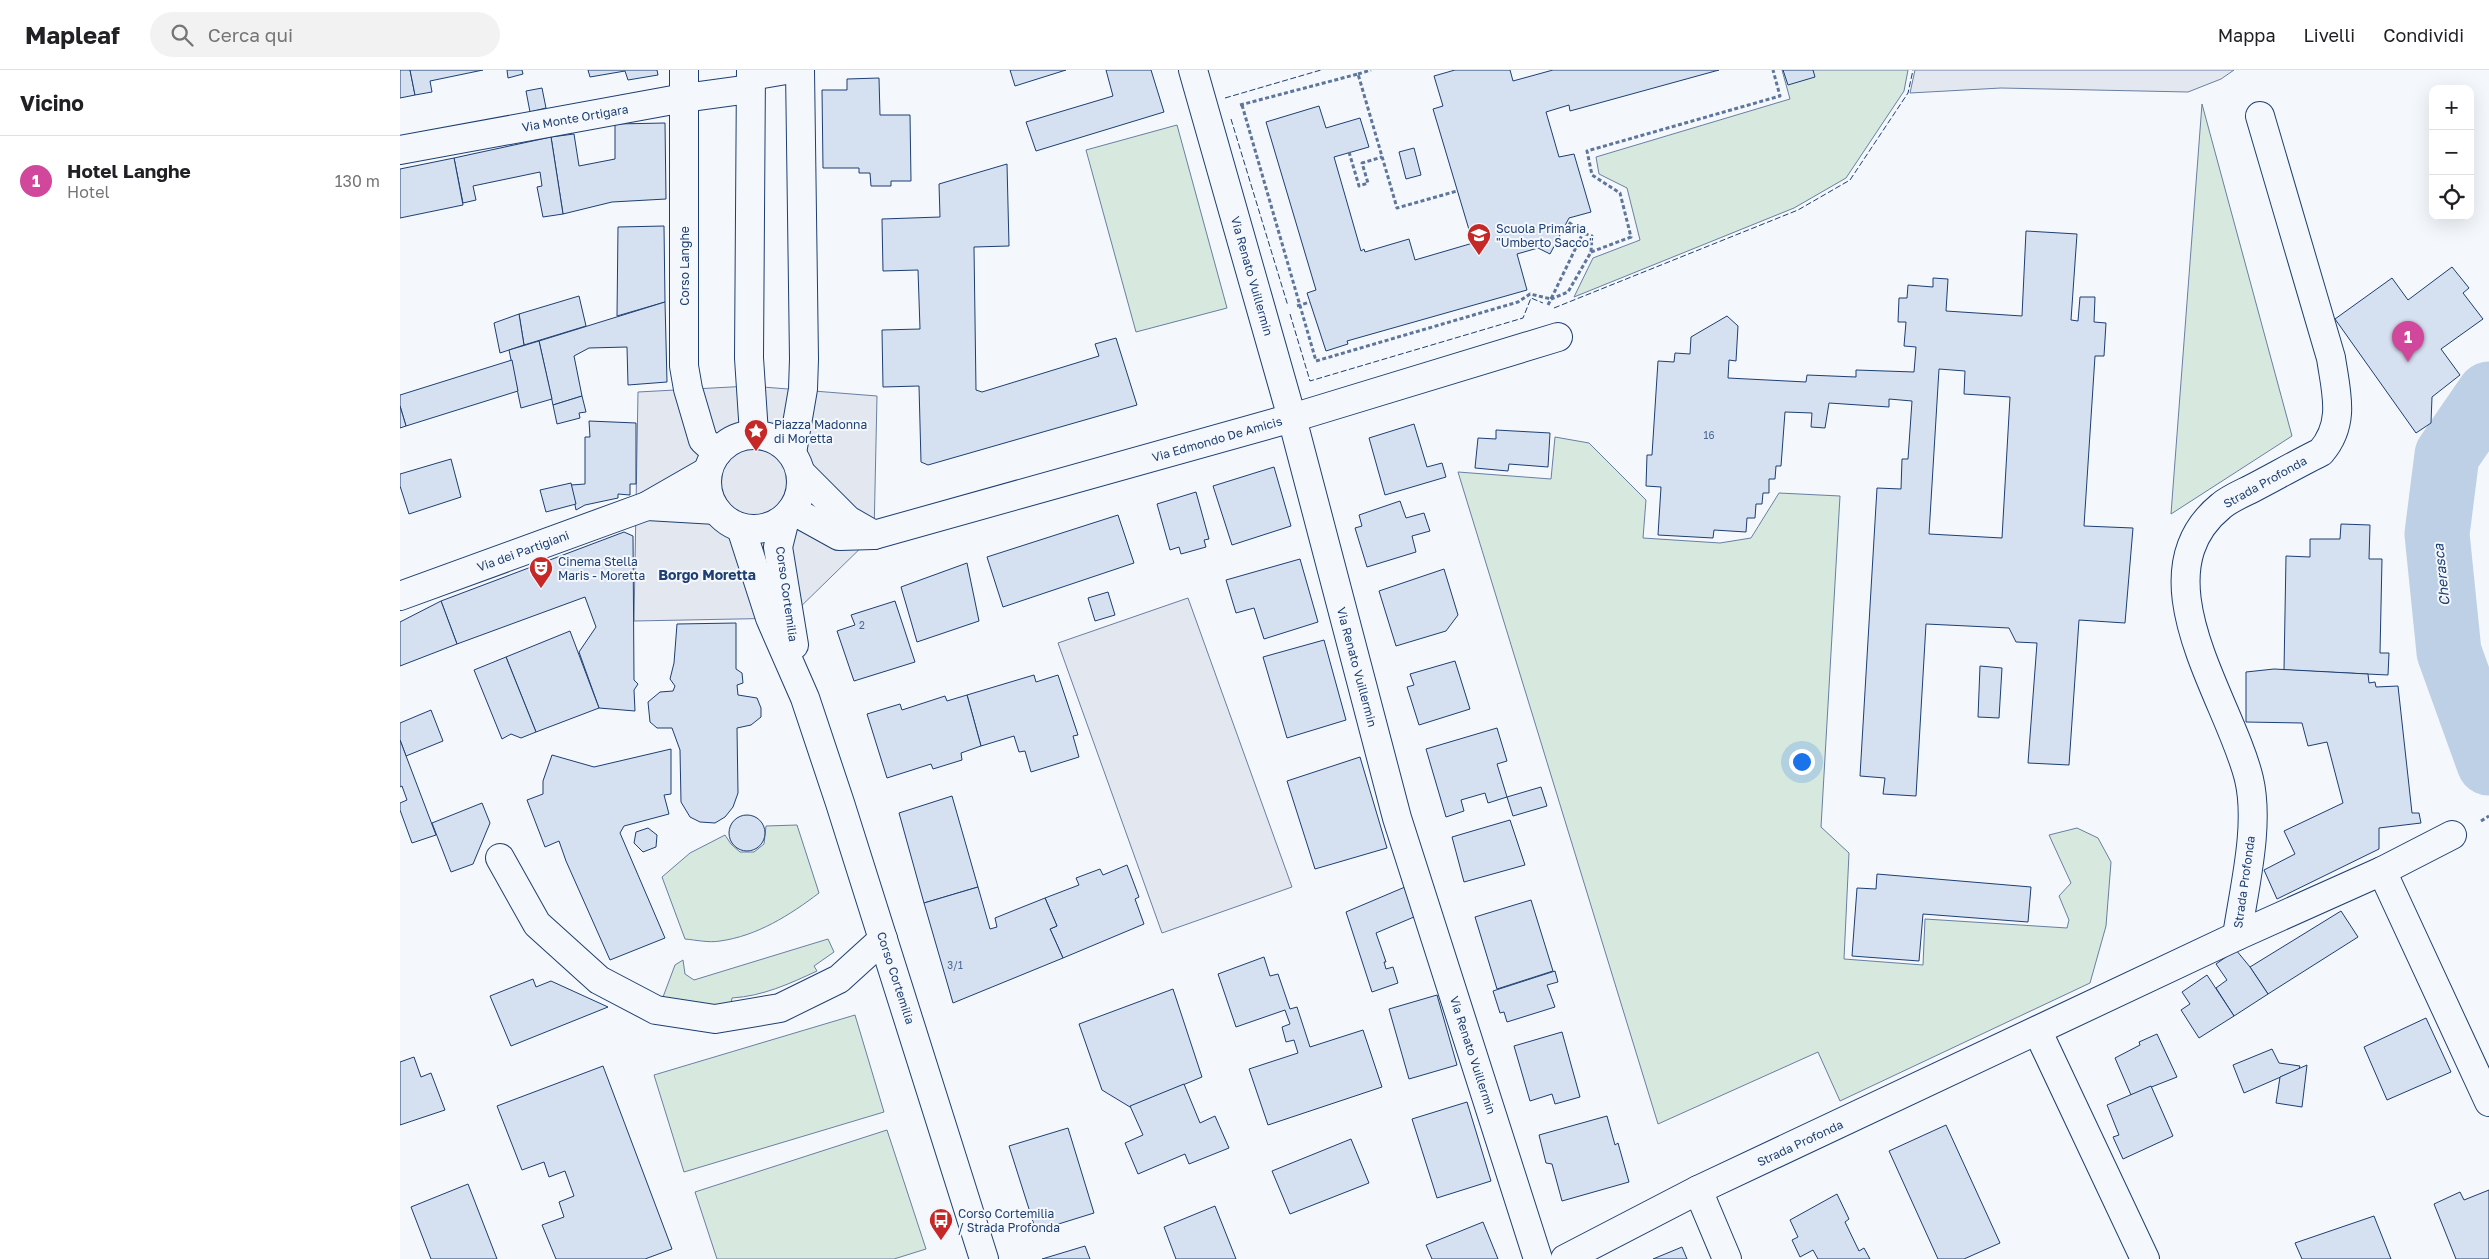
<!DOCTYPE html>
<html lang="it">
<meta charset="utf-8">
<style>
:root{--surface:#fff;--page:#f2f2f2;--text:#202124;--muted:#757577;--line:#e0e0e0;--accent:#c62828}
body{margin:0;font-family:"Golos Text",sans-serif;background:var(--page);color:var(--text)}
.controls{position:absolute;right:15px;top:15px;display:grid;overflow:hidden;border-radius:10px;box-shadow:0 5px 20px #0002}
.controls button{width:45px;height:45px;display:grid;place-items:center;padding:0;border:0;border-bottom:1px solid var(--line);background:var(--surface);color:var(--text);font:25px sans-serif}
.you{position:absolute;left:1401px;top:691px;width:18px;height:18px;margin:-12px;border:4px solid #fff;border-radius:50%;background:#1a73e8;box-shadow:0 0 0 8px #1a73e833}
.badge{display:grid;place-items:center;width:32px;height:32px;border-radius:50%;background:var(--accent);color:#fff;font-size:16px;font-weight:700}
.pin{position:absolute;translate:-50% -41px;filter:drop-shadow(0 1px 2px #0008)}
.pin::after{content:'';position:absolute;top:26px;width:18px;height:15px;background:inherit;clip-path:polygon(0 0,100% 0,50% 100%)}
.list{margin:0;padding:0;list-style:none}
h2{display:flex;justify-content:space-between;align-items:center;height:65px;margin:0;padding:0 20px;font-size:21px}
h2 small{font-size:16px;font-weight:400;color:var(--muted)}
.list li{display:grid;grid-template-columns:32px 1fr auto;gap:15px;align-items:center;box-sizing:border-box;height:90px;padding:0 20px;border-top:1px solid var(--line)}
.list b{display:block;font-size:19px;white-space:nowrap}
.list p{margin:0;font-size:16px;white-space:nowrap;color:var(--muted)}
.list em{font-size:16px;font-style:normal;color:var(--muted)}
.icon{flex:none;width:28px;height:28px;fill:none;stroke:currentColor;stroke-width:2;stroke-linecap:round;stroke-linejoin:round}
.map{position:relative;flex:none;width:2089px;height:1189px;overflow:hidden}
header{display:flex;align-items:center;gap:30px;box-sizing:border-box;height:70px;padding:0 25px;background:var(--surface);border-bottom:1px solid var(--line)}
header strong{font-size:24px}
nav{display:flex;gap:28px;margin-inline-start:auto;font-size:18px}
.search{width:350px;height:45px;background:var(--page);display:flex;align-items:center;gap:12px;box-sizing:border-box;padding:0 18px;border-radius:28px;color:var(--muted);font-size:19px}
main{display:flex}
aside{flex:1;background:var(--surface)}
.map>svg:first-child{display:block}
.green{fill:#d7e8df;stroke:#687fa3}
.parking{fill:#e3e8f0;stroke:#687fa3}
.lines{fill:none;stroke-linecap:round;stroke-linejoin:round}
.river{stroke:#bed0e5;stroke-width:65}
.building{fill:#d5e0f0;stroke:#1d3f73;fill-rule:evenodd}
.minor-casing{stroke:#1d3f73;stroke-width:30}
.major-casing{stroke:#1d3f73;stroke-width:30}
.path{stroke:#5e769c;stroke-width:3;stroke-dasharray:4 2.5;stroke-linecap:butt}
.minor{stroke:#f4f7fb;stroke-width:28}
.major{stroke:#f4f7fb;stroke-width:28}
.fence{stroke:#1d3f73;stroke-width:1;stroke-dasharray:6 2.5;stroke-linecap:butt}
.labels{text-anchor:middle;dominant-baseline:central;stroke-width:4;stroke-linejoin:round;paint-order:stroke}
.number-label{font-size:10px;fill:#4b6792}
.street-label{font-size:12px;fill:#1d3f73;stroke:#f4f7fb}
.poi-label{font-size:12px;fill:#1d3f73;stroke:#f4f7fb;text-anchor:start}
.neighbourhood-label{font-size:14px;font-weight:bold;fill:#1d3f73;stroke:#f4f7fb}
.water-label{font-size:14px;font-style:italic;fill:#1d3f73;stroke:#f4f7fb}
</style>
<header>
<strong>Mapleaf</strong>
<div class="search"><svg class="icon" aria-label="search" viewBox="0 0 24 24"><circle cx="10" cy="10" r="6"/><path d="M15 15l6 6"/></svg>Cerca qui</div>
<nav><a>Mappa</a><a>Livelli</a><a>Condividi</a></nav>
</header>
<main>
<aside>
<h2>Vicino<small></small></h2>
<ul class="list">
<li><span class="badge" style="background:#d1479c">1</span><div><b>Hotel Langhe</b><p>Hotel</p></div><em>130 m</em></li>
</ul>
</aside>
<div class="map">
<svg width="2089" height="1189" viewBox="0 0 2089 1189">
<rect width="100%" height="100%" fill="#f4f7fb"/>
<g class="green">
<polygon points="1382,0 1508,0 1504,21 1446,108 1394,138 1174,227 1193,188 1240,170 1227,118 1199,104 1196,87 1390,29"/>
<polygon points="1802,34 1892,366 1771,444"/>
<polygon points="777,55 827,238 736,262 686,80"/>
<polygon points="1155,367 1189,373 1246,430 1243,468 1320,473 1351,468 1379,423 1440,426 1421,757 1449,783 1444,889 1523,895 1525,849 1667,858 1669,850 1659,826 1671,813 1649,765 1677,758 1698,768 1711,792 1706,856 1690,913 1440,1031 1418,982 1258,1054 1058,402 1151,409"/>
<path d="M397,755L419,823C390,845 357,866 320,871C309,873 296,870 285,869L262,807L290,783L325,765L331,774L340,782H354L364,774L366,756Z"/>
<path d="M428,869L434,882L414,896L417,901C389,914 363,926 332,928L331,934L306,935L263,927L275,895L283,890L285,904L294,910Z"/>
<polygon points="455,945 484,1042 284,1102 254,1005"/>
<polygon points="487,1060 526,1179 494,1189 317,1189 295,1122"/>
</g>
<g class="parking">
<polygon points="1515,0 1834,0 1821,9 1788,22 1601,18 1510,23"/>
<polygon points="350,316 477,326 474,465 389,548 234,551 238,322"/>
<polygon points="788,528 892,817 762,863 658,573"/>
</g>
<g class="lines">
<polyline class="river" points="2089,324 2047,385 2037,464 2049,582 2089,693"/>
</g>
<g class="building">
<polygon points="0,0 10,0 15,25 0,28"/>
<polygon points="10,0 83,0 30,11 32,22 15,25"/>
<polygon points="107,0 122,0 123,4 108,8"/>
<polygon points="188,0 257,0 258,5 228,10 225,1 190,7"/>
<polygon points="610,0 666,0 615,16"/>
<polygon points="706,0 751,0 764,42 636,81 626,52 713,26"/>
<polygon points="1055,0 1110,0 1113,11 1153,0 1319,0 1170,41 1169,35 1146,42 1159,87 1174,84 1191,142 1169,148 1150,184 1138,178 1117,184 1127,220 947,271 948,274 926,281 907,223 916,220 866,52 919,36 926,58 960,48 969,77 934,87 961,181 964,179 965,182 1009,169 1015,190 1073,173 1033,39 1043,36 1034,6"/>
<polygon points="1383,0 1413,0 1415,7 1388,15"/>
<polygon points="479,8 480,45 510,45 511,111 491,111 491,116 471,116 470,103 459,103 459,98 423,98 422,20 447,20 447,9"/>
<polygon points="142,18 146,38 130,42 126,21"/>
<polygon points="265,53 266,129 212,132 163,144 151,67 174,64 179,96 215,89 215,54"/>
<polygon points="151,67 163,144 143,147 137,117 142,116 140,102 73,116 76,130 63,133 54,88"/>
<polygon points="1014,78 1021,105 1006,109 999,82"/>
<polygon points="54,88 63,135 0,148 0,99"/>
<polygon points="607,94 609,176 574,177 576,320 582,322 699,286 695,274 716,268 737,335 528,395 521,392 519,316 483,317 482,260 520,259 518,200 483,201 482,149 540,147 539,114"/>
<polygon points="264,156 265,232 217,246 218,157"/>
<path d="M1626,161L1677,164L1671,250L1678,251L1680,227H1695L1694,252L1706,253L1704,286H1695L1684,456L1733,458L1725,553L1679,550L1669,695L1628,693L1637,573L1616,572L1609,558L1526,554L1516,726L1483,724L1485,708L1460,706L1477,418L1501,419L1502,389H1508L1512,331L1489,329V337L1429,333L1425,358L1411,357L1412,343L1385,342L1381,396H1376L1375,409H1369V423H1363L1362,434H1356L1355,448H1347L1346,462L1314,460L1313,468L1258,465L1261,417L1246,416L1247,385H1252L1258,291L1274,292L1275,283L1290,284L1291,267L1327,246L1338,256L1336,291L1329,290L1328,308L1406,312L1407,305L1456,307V300L1514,302L1516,277L1504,276L1506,252H1498L1499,228H1507L1508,215L1533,217V208L1548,209L1546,241L1622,246ZM1539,299L1565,301L1564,324L1610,327L1602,468L1529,464Z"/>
<polygon points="2052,197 2069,218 2063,223 2083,249 2041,279 2060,305 2032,327 2031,353 2016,363 1935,249 1992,208 2008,230"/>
<polygon points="179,226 186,256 124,275 119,244"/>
<polygon points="265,232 267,312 228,315 227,277 189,278 174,286 182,326 153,335 139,271"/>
<polygon points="119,244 124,275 100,283 94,253"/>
<polygon points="139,271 152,329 121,338 109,280"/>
<polygon points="112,290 118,321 6,356 0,336 0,325"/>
<polygon points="182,326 186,342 179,343 180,348 157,354 153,335"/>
<polygon points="0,336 6,356 0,358"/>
<polygon points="189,351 236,353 236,414 230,414 230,425 218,424 218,428 185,435 176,440 171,415 185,414 185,367 190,367"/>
<polygon points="1014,354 1027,397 1042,393 1046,407 985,425 969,368"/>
<polygon points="1096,360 1150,363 1148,397 1109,394 1108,401 1075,398 1078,368 1096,369"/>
<polygon points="51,389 61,427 9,444 0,416 0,404"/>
<polygon points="874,397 891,456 832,475 813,416"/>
<polygon points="171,413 176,434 146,442 140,420"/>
<polygon points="796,422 809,469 804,470 806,477 781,484 779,477 770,480 757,434"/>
<polygon points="1000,431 1006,448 1024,443 1030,461 1012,466 1016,482 967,497 955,458 962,456 959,445"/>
<polygon points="718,445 734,493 603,537 587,487"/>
<polygon points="1941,454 1970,455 1969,489 1982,489 1980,583 1989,583 1988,605 1884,600 1886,486 1910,487 1910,469 1940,469"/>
<polygon points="224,462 233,466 234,610 238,614 234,620 235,641 199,638 179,582 196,557 185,527 57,574 41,531"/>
<polygon points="900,489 918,552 864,569 854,538 836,543 826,510"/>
<polygon points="567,493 579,551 517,572 501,517"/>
<polygon points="1044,499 1058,545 1046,561 996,576 979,521"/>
<polygon points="708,522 715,545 695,551 688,528"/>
<polygon points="41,531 57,574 0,596 0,552"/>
<polygon points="495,531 515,592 454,611 437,561 455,555 451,545"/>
<polygon points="336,553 336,599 342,603 343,613 337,615 338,625 357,628 361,638 361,647 351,655 337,658 338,723 333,737 325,747 315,753 300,752 290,747 281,732 280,680 272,658 257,658 250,652 248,632 260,622 273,621 275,616 270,609 274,593 277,554"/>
<polygon points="170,561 199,638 136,662 106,587"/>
<polygon points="924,570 946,650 887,668 863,587"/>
<polygon points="106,587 136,662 121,668 111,664 102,669 74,600"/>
<polygon points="1055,591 1070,639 1019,655 1007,617 1014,615 1010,604"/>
<polygon points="1580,596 1602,598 1599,648 1578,647"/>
<polygon points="1874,599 1968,604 1969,613 1975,612 1976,617 1998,616 2012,743 2019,743 2021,753 1979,758 1979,779 1877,829 1864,800 1895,784 1884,761 1943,733 1927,672 1908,676 1902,653 1846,652 1846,602"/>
<polygon points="634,605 636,612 658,605 678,665 673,666 679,687 631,702 625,681 619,682 614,666 581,676 567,625"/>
<polygon points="567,625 581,676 561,683 562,690 533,699 531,694 487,708 467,644 500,634 502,640 545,626 547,631"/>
<polygon points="31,640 43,671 6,686 0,670 0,653"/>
<polygon points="1097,658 1107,691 1097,694 1107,727 1088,733 1085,723 1061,730 1064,741 1046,747 1026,679"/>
<polygon points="0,670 36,765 12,773 0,740 0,733 7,730 2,716 0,717"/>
<polygon points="271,679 271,724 264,725 269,744 224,756 220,763 265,868 210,890 166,791 159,771 145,777 127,730 143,724 143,711 152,685 194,697"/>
<polygon points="960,687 987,778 915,799 887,711"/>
<polygon points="1141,717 1147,736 1113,746 1107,727"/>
<polygon points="552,726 578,817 524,833 499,743"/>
<polygon points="82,733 90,753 73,794 51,802 32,753"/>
<circle cx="347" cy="763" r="18"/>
<polygon points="1110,750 1125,795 1064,812 1052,767"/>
<polygon points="248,758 257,765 256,777 243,782 234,773 236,762"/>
<polygon points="727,795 739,827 735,829 744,854 663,888 650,859 657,856 645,828 679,815 676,808 700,799 703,805"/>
<polygon points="1477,804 1631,817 1628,852 1523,844 1519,891 1452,886 1457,818 1476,819"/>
<polygon points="578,817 590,859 597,857 595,848 645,828 657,856 650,859 663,888 553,933 524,833"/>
<polygon points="1005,817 1014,847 976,863 986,892 984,892 986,899 993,897 998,913 972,922 946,842"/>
<polygon points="1131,830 1153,901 1097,919 1075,847"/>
<polygon points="1941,841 1958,867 1868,924 1850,897"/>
<polygon points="1836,880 1850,897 1868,924 1834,946 1816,918 1827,910 1816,894"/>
<polygon points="864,887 870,906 878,904 890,939 897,937 910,977 963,960 982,1017 868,1055 849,999 898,983 894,970 886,972 882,957 890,954 885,940 836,957 818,904"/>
<polygon points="1155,901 1158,912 1147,915 1155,937 1107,952 1104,942 1100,943 1093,921"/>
<polygon points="1807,905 1834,946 1799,968 1781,940 1790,934 1782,922"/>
<polygon points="133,909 136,917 151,911 208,937 111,976 90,926"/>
<polygon points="773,919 802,1007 730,1037 702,1020 679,954"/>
<polygon points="1037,925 1057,995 1009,1009 989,939"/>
<polygon points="2026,948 2051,1002 1987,1030 1964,977"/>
<polygon points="1162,962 1180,1027 1155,1034 1152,1024 1130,1031 1114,976"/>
<polygon points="1757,964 1777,1007 1731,1025 1715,988 1740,975 1739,972"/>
<polygon points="1872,979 1879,993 1900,996 1899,999 1844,1023 1833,995"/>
<polygon points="14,987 21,1007 31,1003 45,1040 0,1055 0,992"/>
<polygon points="1907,995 1902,1037 1876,1033 1880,1007"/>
<polygon points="203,996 272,1179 245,1189 156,1189 142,1155 164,1147 159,1132 174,1126 165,1101 149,1107 144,1092 122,1100 97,1036"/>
<polygon points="784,1014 800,1053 815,1046 829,1078 789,1094 785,1084 738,1104 725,1073 743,1065 730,1036"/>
<polygon points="1751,1016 1773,1066 1723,1089 1713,1067 1719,1065 1707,1035"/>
<polygon points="1067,1032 1091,1111 1037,1128 1012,1049"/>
<polygon points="1207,1046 1215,1075 1218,1073 1229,1112 1162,1131 1152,1094 1146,1093 1139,1065"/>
<polygon points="1546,1055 1600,1173 1564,1189 1538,1189 1489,1081"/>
<polygon points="668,1058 694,1143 636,1161 609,1076"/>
<polygon points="951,1069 969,1113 890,1144 872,1101"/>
<polygon points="68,1114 97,1189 31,1189 11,1137"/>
<polygon points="2089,1120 2089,1189 2056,1189 2034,1134 2060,1122 2064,1130"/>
<polygon points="1437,1124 1449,1149 1445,1152 1459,1181 1464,1178 1470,1189 1418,1189 1413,1180 1400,1187 1392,1170 1398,1167 1390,1150"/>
<polygon points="815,1136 836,1189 776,1189 764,1157"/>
<polygon points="1974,1146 1991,1189 1902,1189 1895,1173"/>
<polygon points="1083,1152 1098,1189 1032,1189 1026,1175"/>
<polygon points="685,1176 690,1189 642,1189"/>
<polygon points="1282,1177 1287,1189 1253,1189"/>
</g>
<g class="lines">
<g class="minor-casing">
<g id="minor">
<polyline points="284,0 284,296 288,319 303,370 317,383"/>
<polyline points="793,0 892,348 997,748 1138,1189"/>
<polyline points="351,6 386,0"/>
<polyline points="0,80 284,28 350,19"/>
<polyline points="392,383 403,319 404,289 400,0"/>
<polyline points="401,403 448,450 474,465"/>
<polyline points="247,436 316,440"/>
<polyline points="392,440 439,466 474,465 892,348 1158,267"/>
<polyline points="0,526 247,436 308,401"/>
<polyline points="100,788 137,854 199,910 256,940 315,949 380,938 439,909 483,869"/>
<polyline points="1982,801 2089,1032"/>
<path d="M1837,866C1844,818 1860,756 1849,709C1830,629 1735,506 1821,436C1829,429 1841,424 1851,419C1874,407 1897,394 1921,382C1946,353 1936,322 1931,288L1860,46"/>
<polyline points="1638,962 1745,1189"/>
<polyline points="1298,1120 1327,1189"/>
<polyline points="1165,1189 1298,1120 1837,866 1982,801 2052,765"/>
</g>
</g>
<g class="major-casing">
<g id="major">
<polyline points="351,0 349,288 354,364"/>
<circle cx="354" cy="412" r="47"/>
<polyline points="385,449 378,477 394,575"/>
<polyline points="341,458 370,548 405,628 440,733 584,1189"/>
</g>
</g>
<g class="path">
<polyline points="958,4 971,0"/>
<polyline points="840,35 958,4 997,138 1057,121"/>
<polyline points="842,35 916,291 1118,232 1130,224 1151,229 1183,163"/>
<polyline points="949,82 959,116 968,113 962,93 982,87"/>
<polyline points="1191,182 1231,167 1220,123 1192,105 1187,81 1380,26 1373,0"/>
<polyline points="1148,235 1151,229 1168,222 1191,182 1192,166 1183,163 1167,151"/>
<polyline points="897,236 910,232"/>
<polyline points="2081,751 2089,746"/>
</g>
<use href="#minor" class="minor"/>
<use href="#major" class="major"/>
<g class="fence">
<polyline points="825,28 921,0"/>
<polyline points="831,49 888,236"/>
<polyline points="1154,238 1398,140 1450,110 1508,23 1513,0"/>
<polyline points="890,244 910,311 1123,248 1131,228 1143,233"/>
</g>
</g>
<defs>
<g id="school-pin" transform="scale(1.25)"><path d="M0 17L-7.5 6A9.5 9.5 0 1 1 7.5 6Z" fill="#c62828" stroke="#f4f7fb"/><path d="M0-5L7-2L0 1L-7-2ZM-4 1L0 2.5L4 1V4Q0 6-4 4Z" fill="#fff"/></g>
<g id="sight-pin" transform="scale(1.25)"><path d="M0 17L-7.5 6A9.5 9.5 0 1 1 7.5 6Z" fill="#c62828" stroke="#f4f7fb"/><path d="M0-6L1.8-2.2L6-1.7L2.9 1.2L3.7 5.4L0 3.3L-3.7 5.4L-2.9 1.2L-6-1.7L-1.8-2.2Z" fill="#fff"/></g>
<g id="theatre-pin" transform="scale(1.25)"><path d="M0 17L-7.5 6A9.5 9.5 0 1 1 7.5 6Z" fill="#c62828" stroke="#f4f7fb"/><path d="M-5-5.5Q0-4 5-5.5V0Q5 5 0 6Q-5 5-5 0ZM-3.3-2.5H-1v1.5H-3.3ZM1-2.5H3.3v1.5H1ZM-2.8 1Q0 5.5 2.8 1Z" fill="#fff"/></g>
<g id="bus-pin" transform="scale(1.25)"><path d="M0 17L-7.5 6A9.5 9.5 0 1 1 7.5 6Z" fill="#c62828" stroke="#f4f7fb"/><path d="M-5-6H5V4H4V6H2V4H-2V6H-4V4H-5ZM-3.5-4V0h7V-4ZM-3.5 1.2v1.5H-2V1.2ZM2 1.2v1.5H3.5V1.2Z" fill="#fff"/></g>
</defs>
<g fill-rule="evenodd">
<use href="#school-pin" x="1079" y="165"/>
<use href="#sight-pin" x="356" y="361"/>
<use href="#theatre-pin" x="141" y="498"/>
<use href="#bus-pin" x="541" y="1150"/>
</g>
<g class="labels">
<g class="number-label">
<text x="1309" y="365">16</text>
<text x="462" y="555">2</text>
<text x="555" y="895">3/1</text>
</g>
<g class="street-label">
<text transform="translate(175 48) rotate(-10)">Via Monte Ortigara</text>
<text transform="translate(284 196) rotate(-90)">Corso Langhe</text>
<text transform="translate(852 206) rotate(74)">Via Renato Vuillermin</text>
<text transform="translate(817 369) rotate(-16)">Via Edmondo De Amicis</text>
<text transform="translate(1865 412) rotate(-29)">Strada Profonda</text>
<text transform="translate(123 481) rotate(-20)">Via dei Partigiani</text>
<text transform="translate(387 524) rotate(82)">Corso Cortemilia</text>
<text transform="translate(957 597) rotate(75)">Via Renato Vuillermin</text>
<text transform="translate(1844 812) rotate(-82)">Strada Profonda</text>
<text transform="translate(496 908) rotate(72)">Corso Cortemilia</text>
<text transform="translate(1073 985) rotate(72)">Via Renato Vuillermin</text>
<text transform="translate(1400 1073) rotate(-25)">Strada Profonda</text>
</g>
<g class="poi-label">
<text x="1096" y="158">Scuola Primaria<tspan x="1096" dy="14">"Umberto Sacco"</tspan></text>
<text x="374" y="354">Piazza Madonna<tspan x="374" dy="14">di Moretta</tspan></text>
<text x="158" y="491">Cinema Stella<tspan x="158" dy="14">Maris - Moretta</tspan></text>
<text x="558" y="1143">Corso Cortemilia<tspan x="558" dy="14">/ Strada Profonda</tspan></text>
</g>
<g class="neighbourhood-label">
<text x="307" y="504">Borgo Moretta</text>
</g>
<g class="water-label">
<text transform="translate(2041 505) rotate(-96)">Cherasca</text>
</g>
</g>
</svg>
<div class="controls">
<button>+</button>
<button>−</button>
<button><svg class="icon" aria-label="locate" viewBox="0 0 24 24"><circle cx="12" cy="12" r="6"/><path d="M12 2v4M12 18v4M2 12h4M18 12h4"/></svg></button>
</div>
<div class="you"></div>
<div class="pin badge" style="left:2008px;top:292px;background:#d1479c">1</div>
</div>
</main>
